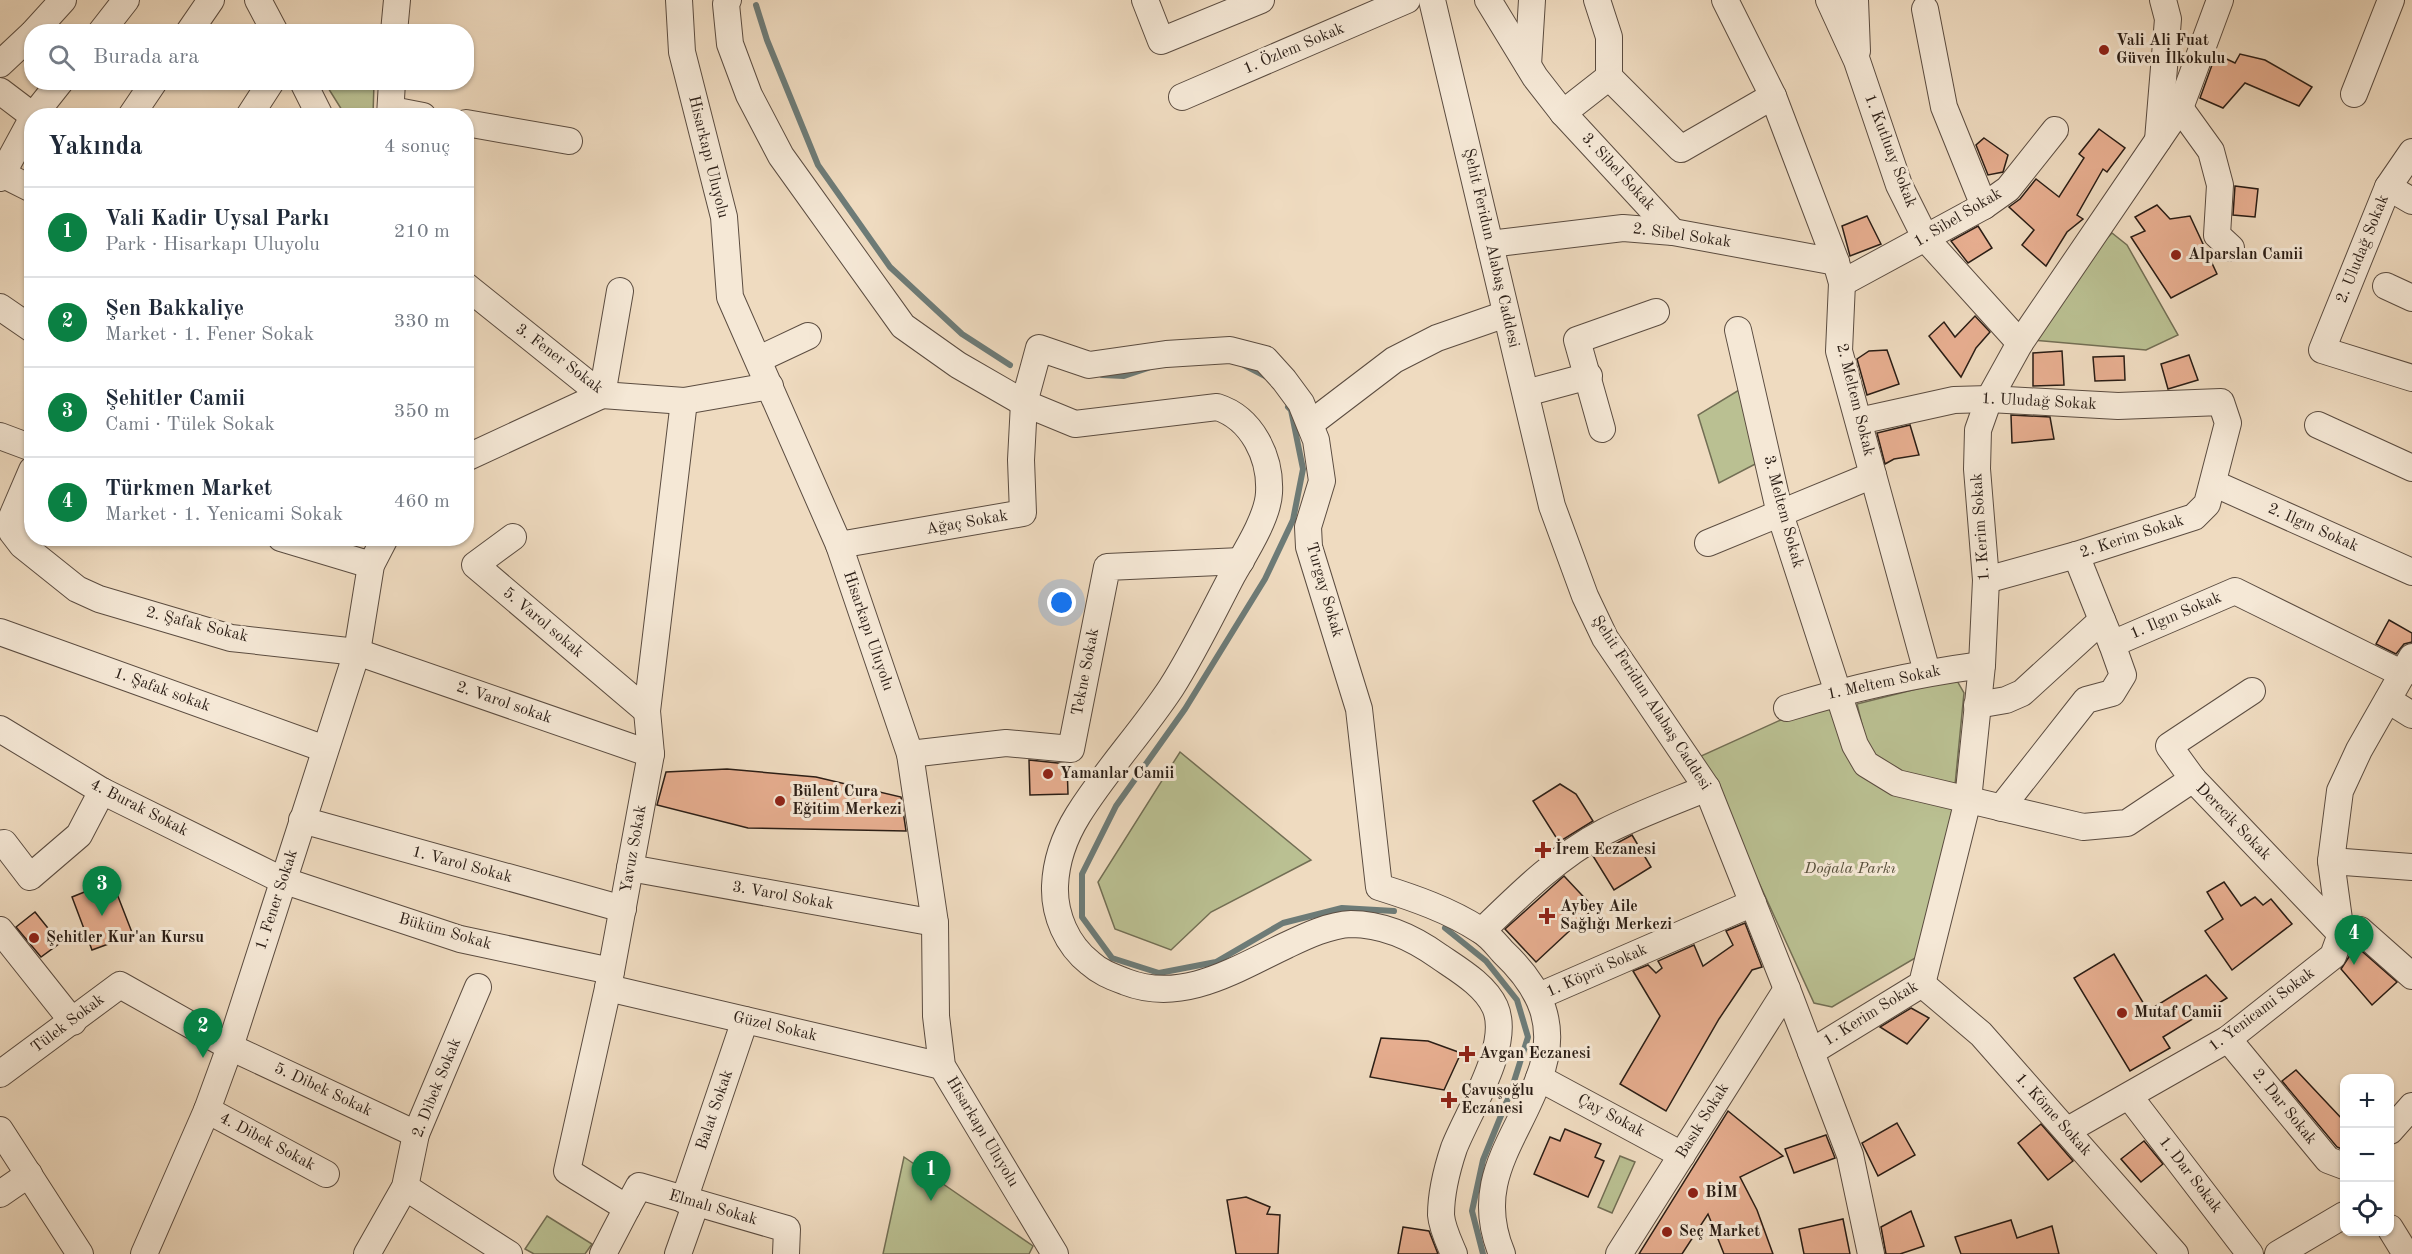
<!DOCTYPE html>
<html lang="tr">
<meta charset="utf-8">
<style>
:root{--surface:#fff;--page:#f2f2f3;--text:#1f2937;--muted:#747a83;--line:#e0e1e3;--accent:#0b8043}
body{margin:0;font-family:"Old Standard TT",serif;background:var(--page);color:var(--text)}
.controls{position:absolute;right:18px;bottom:18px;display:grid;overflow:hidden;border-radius:12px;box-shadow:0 2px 4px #0004}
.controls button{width:54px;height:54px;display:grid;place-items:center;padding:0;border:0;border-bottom:2px solid var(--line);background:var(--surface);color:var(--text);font:30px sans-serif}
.you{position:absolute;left:1062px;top:603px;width:21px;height:21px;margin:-15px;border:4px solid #fff;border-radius:50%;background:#1a73e8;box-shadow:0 0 0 9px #1a73e833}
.badge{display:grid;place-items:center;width:39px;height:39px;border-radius:50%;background:var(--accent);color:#fff;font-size:20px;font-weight:700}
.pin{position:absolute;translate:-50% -50px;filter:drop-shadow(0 2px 3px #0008)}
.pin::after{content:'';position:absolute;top:32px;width:21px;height:18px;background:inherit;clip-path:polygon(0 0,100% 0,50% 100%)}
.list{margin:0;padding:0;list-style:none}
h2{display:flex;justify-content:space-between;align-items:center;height:78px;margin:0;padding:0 24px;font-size:26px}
h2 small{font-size:20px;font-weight:400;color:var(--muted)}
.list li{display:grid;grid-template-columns:39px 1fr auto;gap:18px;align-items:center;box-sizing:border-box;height:90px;padding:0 24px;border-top:2px solid var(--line)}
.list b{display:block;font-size:22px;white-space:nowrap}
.list p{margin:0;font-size:20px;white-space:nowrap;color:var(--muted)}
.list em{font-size:20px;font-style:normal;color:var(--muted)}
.icon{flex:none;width:33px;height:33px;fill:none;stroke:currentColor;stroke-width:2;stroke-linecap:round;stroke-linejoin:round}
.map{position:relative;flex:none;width:2412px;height:1254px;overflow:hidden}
.search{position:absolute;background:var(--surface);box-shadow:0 2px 4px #0004;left:24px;top:24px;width:450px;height:66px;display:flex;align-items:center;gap:15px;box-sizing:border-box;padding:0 21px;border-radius:24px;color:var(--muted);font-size:22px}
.panel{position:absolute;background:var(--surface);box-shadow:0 2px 4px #0004;left:24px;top:108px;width:450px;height:438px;border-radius:24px}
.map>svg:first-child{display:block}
.green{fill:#bac092;stroke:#726e54;stroke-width:1.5}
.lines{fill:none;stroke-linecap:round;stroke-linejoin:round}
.stream{stroke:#6d7b77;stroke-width:6}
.building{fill:#e7ae90;stroke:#2a1d15;stroke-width:1.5}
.minor-casing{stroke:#5b4c40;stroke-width:28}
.minor{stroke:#f5e8d6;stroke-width:26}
.poi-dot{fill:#8f2418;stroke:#f5e8d6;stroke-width:2}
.labels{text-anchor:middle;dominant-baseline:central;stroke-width:6;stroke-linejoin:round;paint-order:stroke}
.poi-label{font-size:16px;font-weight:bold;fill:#2a1d15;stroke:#f5e8d6;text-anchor:start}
.street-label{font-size:16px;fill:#2a1d15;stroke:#f5e8d6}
.park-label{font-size:16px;font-style:italic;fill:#554e3a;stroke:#f5e8d6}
</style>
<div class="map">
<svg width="2412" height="1254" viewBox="0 0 2412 1254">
<rect width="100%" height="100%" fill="#efdbc0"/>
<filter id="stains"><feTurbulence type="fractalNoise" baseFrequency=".00333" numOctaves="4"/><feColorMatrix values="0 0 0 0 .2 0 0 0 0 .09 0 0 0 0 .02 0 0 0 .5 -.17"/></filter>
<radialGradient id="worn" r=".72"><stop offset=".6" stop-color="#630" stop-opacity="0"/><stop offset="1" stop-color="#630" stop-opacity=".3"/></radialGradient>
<g class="green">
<polygon points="325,83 374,83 373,115 345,115"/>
<polygon points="2112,233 2127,245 2178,335 2146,350 2032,340 2099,246"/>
<polygon points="1744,387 1761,461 1719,483 1698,415"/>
<polygon points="1956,679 1964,693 1955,785 1898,779 1870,758 1857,704"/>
<polygon points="1827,699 1851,754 1954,801 1922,954 1832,1007 1814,1003 1701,756"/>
<polygon points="1180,752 1311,860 1211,912 1171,950 1115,929 1098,882"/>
<polygon points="1620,1156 1635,1162 1612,1213 1598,1207"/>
<polygon points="904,1157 1033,1246 1029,1254 883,1254"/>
<polygon points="547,1216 592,1244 585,1254 534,1254 525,1249"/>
</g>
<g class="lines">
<g class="stream">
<polyline points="756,5 767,40 818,165 890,267 962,334 1010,365"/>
<polyline points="1244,365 1267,377"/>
<polyline points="1102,375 1124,376 1148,368"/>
<polyline points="1288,407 1291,410 1303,469 1293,520 1265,579 1185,709 1116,806 1082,874 1082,917 1112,958 1159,973 1216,962 1283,923 1342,908 1394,911"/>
<polyline points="1445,928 1486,961 1517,1000 1528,1037 1511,1091 1483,1160 1472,1211 1483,1254"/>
</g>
</g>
<g class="building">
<polygon points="2216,54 2235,63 2240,54 2265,60 2312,87 2299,106 2245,83 2223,108 2200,98"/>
<polygon points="2099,129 2125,148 2107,172 2103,169 2077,215 2083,219 2067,232 2046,266 2022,245 2034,230 2009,207 2020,199 2036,179 2059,197 2084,158 2079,154"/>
<polygon points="1984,138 2008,155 2003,172 1988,175 1976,145"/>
<polygon points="2235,186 2258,189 2255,217 2233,215"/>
<polygon points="2157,205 2170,219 2190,216 2217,274 2171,298 2131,237 2145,231 2135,217"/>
<polygon points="1867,216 1881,244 1850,256 1842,226"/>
<polygon points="1978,226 1992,248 1968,263 1951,241"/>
<polygon points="1975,316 1990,332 1976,348 1961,377 1929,336 1944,322 1955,337"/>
<polygon points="1887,350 1899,384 1867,395 1857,359 1869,351"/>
<polygon points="2062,351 2064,385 2033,386 2033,353"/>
<polygon points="2189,355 2198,380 2168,389 2161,364"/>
<polygon points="2124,356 2125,380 2095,381 2093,357"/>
<polygon points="2011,415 2050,417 2054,439 2012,443"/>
<polygon points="1910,425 1919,455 1894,459 1885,464 1877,433"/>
<polygon points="2389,620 2412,633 2412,642 2404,644 2396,654 2376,644"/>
<polygon points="1029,760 1067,764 1068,794 1030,795"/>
<polygon points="727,769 816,777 901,797 906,831 748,828 657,805 666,772"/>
<polygon points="1560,784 1576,794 1593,821 1559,842 1533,801"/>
<polygon points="1632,835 1651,867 1614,890 1593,856"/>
<polygon points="1564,876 1594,908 1536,962 1505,929"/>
<polygon points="112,881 133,935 92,950 72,897"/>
<polygon points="2224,882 2241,906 2255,897 2263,905 2271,899 2292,924 2232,970 2205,931 2223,919 2207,892"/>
<polygon points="35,912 60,943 41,957 16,927"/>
<polygon points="1745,923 1762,967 1752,970 1719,1019 1666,1111 1620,1084 1660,1016 1633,971 1648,965 1656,973 1662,968 1658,961 1694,945 1703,966 1733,945 1726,931"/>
<polygon points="2356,946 2397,982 2372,1005 2341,969"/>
<polygon points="2114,954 2148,1011 2206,975 2227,998 2163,1037 2170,1048 2130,1071 2074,978"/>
<polygon points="1911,1008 1929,1018 1907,1044 1880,1027"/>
<polygon points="1381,1038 1428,1041 1461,1053 1444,1090 1370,1077"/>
<polygon points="2296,1070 2344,1121 2344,1150 2337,1147 2282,1081"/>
<polygon points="1728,1111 1783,1156 1740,1177 1757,1210 1773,1254 1724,1254 1708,1214 1682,1254 1639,1254"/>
<polygon points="1897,1123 1915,1155 1878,1176 1862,1143"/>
<polygon points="2041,1124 2073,1161 2048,1180 2018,1143"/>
<polygon points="1565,1129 1601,1144 1595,1157 1604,1161 1588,1197 1534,1174 1550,1137 1560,1141"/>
<polygon points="1826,1135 1835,1158 1794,1173 1785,1149"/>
<polygon points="2144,1141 2163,1164 2141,1182 2121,1159"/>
<polygon points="1246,1197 1270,1207 1267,1214 1280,1215 1278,1254 1236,1254 1227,1200"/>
<polygon points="1911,1211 1924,1246 1900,1254 1886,1254 1881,1227"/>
<polygon points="1843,1219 1850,1254 1804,1254 1799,1229"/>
<polygon points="2011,1220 2017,1238 2052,1226 2059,1254 1961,1254 1955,1237"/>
<polygon points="1403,1227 1429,1231 1438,1254 1398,1254"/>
</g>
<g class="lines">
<g class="minor-casing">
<g id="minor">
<polyline points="258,0 275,32"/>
<polyline points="679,0 682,52 724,217 730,297 839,545 910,754 935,923 936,1016 942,1066 1055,1254"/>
<path d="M728,0L726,4L730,44L749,95L781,156L903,326L958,365L1024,403L1075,424L1217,407C1252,418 1271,457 1269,493C1268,517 1245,553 1233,574C1213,612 1194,652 1171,688C1142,732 1106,770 1078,815C1065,836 1056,860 1055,886C1054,915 1067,945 1090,963C1101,973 1113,977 1126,982C1183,1004 1236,969 1287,945C1306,936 1329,925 1351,924C1383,924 1415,939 1440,957C1459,970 1485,985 1495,1007C1512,1045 1468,1112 1454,1148C1447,1169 1441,1193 1441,1215C1442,1228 1449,1242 1454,1254"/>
<polyline points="1145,0 1161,41 1261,0"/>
<polyline points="1432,0 1552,506 1585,596 1605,638 1707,788 1787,989 1850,1155 1871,1254"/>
<polyline points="1488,0 1535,77 1563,113 1673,232"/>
<polyline points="1597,0 1609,37 1609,77"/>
<polyline points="1725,0 1773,96 1836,262 1842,283 1839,351 1927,672"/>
<polyline points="1829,0 1857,61 1899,185 1926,239 2020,343"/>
<polyline points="1855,0 1857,51"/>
<polyline points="1925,9 1944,107 1984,206"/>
<polyline points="34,32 63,0"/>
<polyline points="101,32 126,0"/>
<polyline points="189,32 211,0"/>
<polyline points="394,32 397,0"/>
<polyline points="0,64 32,34"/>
<polyline points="1528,65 1532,0"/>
<polyline points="1609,77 1681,149 1773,96"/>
<polyline points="303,82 320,116"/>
<polyline points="0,91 33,116"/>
<polyline points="2354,94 2391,0"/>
<polyline points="1182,97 1407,0"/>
<polyline points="2180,108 2211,151 2220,185 2217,235 2231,248"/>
<polyline points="392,110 423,116"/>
<polyline points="1563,113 1609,77"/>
<polyline points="33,116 60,82"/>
<polyline points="131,116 154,82"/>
<polyline points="249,116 271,82"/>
<polyline points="390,116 392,82"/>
<polyline points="466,123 569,141"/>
<polyline points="2158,140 2168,19 2163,0"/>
<polyline points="2412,152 2388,187 2322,350 2412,378"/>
<polyline points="2,174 32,189"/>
<polyline points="0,178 32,119"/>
<polyline points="2388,187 2412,201"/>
<polyline points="1490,244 1623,228 1673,232 1836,262"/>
<polyline points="1842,283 1984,206 2008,189 2055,130"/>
<polyline points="466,286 602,395 684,401 770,386"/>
<polyline points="2386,286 2412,298"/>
<polyline points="0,307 32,329"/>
<polyline points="1738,330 1780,514 1855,745 1866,764 1897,783 2083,827 2127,823 2193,779 2341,934 2360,930 2412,976"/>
<polyline points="759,359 808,336"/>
<polyline points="1526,393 1589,376"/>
<polyline points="1859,421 1954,400 1989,399 2118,406 2221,402 2228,423 2207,504 2194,517 2076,555 1986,580"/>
<polyline points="1310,424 1394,360 1437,338 1506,314"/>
<polyline points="2318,425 2412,468"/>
<polyline points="1602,429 1577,340 1656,312"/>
<polyline points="0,436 32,448"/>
<polyline points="466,458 602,395 620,291"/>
<polyline points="32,470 11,519 12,532 22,545 77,589 99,599 231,638 357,652 651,754"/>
<polyline points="2213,483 2412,572"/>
<polyline points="513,537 475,565 647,711"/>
<polyline points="281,538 371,565"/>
<polyline points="1708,543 1873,475"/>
<path d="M839,545L1023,513L1021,460L1024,403L1039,348L1089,365L1166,354L1230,350L1265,359L1284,380L1301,403L1316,440L1322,481L1308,527L1309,547L1359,709L1379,887C1414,898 1449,910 1480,930C1489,935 1496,944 1503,952C1541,988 1559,1026 1539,1078C1516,1141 1472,1182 1502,1254"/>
<polyline points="2076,555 2102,620"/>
<polyline points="0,632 325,749"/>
<polyline points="2388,700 2412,715"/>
<polyline points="1977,705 2006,700 2022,693 2102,620 2112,644 2235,591 2403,674"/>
<path d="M1787,708C1851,688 1915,674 1982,665"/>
<polyline points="0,729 102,791 282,880 460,939 611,971"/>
<polyline points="910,754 1006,743 1071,749 1107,567 1241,561"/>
<polyline points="2193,779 2169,746 2252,691"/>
<polyline points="2001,808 2086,700 2112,693 2123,675 2112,644"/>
<polyline points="302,820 623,909"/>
<polyline points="0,846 4,843 30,877 79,835 102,791"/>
<polyline points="2331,861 2412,867"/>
<polyline points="630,868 935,923"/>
<polyline points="0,930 73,1022"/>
<path d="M1482,931C1519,895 1558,856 1604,832C1637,815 1673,802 1707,788"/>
<polyline points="1922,984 1981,1034 2175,1254"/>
<polyline points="608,988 942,1066"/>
<polyline points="1539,996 1753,903"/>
<polyline points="2228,1039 2328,1160 2344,1166"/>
<polyline points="1811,1052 1922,984 1968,800 1982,665 1986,580 1977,469 1978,430 1989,399 2020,343 2180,108 2220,0"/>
<polyline points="0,1074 120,985 230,1047 416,1134"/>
<polyline points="1539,1078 1682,1155"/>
<polyline points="2129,1096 2250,1254"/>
<polyline points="207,1110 326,1174"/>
<polyline points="0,1130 80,1254"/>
<polyline points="2068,1130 2228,1039 2333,956 2341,934 2331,861 2340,791 2359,750 2412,657"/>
<polyline points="2390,1131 2412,1106"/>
<polyline points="405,1187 509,1254"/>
<polyline points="0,1194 29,1174"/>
<polyline points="684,1200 745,1020"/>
<polyline points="627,1208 639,1186 787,1229 786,1254"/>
<polyline points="2390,1228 2406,1254"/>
<polyline points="144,1254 207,1110 230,1047 357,652 371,565 385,538"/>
<polyline points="367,1254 405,1187 416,1134 478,987"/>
<polyline points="603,1254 627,1208 567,1171 608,988 651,754 647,711 684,401"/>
<polyline points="678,1254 696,1203"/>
<polyline points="1619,1254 1787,989"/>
<polyline points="2278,1254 2344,1215"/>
</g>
</g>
<use href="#minor" class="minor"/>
</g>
<g class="poi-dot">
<circle cx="2104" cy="50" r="6"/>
<circle cx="2176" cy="255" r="6"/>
<circle cx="1048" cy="774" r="6"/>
<circle cx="780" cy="801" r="6"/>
<path d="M1540 841h6v6h6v6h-6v6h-6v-6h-6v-6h6z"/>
<path d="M1544 907h6v6h6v6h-6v6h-6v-6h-6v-6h6z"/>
<circle cx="34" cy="938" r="6"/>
<circle cx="2122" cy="1013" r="6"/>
<path d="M1464 1045h6v6h6v6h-6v6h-6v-6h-6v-6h6z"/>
<path d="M1446 1091h6v6h6v6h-6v6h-6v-6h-6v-6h6z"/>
<circle cx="1693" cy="1193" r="6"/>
<circle cx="1667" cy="1232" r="6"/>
</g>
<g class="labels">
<g class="poi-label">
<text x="2116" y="41">Vali Ali Fuat<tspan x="2116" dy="18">Güven İlkokulu</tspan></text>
<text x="2188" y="255">Alparslan Camii</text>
<text x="1060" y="774">Yamanlar Camii</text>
<text x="792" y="792">Bülent Cura<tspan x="792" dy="18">Eğitim Merkezi</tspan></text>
<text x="1555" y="850">İrem Eczanesi</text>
<text x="1560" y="907">Aybey Aile<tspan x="1560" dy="18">Sağlığı Merkezi</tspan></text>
<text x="46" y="938">Şehitler Kur'an Kursu</text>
<text x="2134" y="1013">Mutaf Camii</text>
<text x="1479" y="1054">Avgan Eczanesi</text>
<text x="1461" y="1091">Çavuşoğlu<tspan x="1461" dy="18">Eczanesi</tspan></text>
<text x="1705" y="1193">BİM</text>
<text x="1679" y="1232">Seç Market</text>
</g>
<g class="street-label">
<text transform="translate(1294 49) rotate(-23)">1. Özlem Sokak</text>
<text transform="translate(1890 151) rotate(69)">1. Kutluay Sokak</text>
<text transform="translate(708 157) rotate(76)">Hisarkapı Uluyolu</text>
<text transform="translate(1618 172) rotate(47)">3. Sibel Sokak</text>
<text transform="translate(1958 218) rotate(-31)">1. Sibel Sokak</text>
<text transform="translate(1682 236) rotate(8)">2. Sibel Sokak</text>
<text transform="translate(1491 248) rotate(77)">Şehit Feridun Alabaş Caddesi</text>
<text transform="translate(2363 249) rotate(-68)">2. Uludağ Sokak</text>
<text transform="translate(559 359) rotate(37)">3. Fener Sokak</text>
<text transform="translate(1855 400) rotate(76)">2. Meltem Sokak</text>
<text transform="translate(2039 402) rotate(3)">1. Uludağ Sokak</text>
<text transform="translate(1783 512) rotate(75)">3. Meltem Sokak</text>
<text transform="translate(967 523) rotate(-10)">Ağaç Sokak</text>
<text transform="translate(1981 527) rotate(-94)">1. Kerim Sokak</text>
<text transform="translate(2313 528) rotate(24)">2. Ilgın Sokak</text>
<text transform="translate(2132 537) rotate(-18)">2. Kerim Sokak</text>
<text transform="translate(1324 590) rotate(74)">Turgay Sokak</text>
<text transform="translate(2176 616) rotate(-23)">1. Ilgın Sokak</text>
<text transform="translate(543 623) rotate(40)">5. Varol sokak</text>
<text transform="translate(197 625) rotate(14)">2. Şafak Sokak</text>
<text transform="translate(868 631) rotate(71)">Hisarkapı Uluyolu</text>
<text transform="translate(1086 672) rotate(-79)">Tekne Sokak</text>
<text transform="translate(1884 683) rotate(-12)">1. Meltem Sokak</text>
<text transform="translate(162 690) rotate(20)">1. Şafak sokak</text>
<text transform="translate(504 703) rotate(19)">2. Varol sokak</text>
<text transform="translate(1651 703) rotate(57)">Şehit Feridun Alabaş Caddesi</text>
<text transform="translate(139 808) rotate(27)">4. Burak Sokak</text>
<text transform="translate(2233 822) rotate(46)">Derecik Sokak</text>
<text transform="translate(634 849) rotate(-80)">Yavuz Sokak</text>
<text transform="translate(462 865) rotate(15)">1. Varol Sokak</text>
<text transform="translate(783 896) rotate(10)">3. Varol Sokak</text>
<text transform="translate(277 900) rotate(-72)">1. Fener Sokak</text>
<text transform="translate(445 932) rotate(16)">Büküm Sokak</text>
<text transform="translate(1597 971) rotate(-24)">1. Köprü Sokak</text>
<text transform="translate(2262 1010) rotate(-37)">1. Yenicami Sokak</text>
<text transform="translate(1871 1014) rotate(-32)">1. Kerim Sokak</text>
<text transform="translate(68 1024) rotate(-37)">Tülek Sokak</text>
<text transform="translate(775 1027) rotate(13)">Güzel Sokak</text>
<text transform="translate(437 1088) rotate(-68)">2. Dibek Sokak</text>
<text transform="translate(323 1090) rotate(25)">5. Dibek Sokak</text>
<text transform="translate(2284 1107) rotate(51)">2. Dar Sokak</text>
<text transform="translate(715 1110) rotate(-71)">Balat Sokak</text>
<text transform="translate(2053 1115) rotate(48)">1. Köme Sokak</text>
<text transform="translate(1611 1116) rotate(28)">Çay Sokak</text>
<text transform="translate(1703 1121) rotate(-58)">Basık Sokak</text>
<text transform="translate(982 1132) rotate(59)">Hisarkapı Uluyolu</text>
<text transform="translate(267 1142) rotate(28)">4. Dibek Sokak</text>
<text transform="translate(2190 1175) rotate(52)">1. Dar Sokak</text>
<text transform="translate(713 1208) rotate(16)">Elmalı Sokak</text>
</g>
<g class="park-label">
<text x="1850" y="869">Doğala Parkı</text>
</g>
</g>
<rect width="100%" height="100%" filter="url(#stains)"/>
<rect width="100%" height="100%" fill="url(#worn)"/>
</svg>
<div class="controls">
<button>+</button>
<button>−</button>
<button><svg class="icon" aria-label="locate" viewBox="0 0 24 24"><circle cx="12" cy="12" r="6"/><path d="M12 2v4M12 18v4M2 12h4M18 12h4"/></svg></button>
</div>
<div class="you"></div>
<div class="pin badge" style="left:931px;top:1201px">1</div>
<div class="pin badge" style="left:203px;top:1058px">2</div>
<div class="pin badge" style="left:102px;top:916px">3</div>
<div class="pin badge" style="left:2354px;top:965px">4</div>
<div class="search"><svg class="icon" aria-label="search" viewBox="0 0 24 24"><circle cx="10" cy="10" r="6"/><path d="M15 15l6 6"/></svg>Burada ara</div>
<section class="panel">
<h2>Yakında<small>4 sonuç</small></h2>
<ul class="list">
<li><span class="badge">1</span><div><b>Vali Kadir Uysal Parkı</b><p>Park · Hisarkapı Uluyolu</p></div><em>210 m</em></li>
<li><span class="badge">2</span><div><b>Şen Bakkaliye</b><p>Market · 1. Fener Sokak</p></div><em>330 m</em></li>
<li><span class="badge">3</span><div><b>Şehitler Camii</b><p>Cami · Tülek Sokak</p></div><em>350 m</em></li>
<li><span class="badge">4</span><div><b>Türkmen Market</b><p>Market · 1. Yenicami Sokak</p></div><em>460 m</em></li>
</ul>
</section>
</div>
